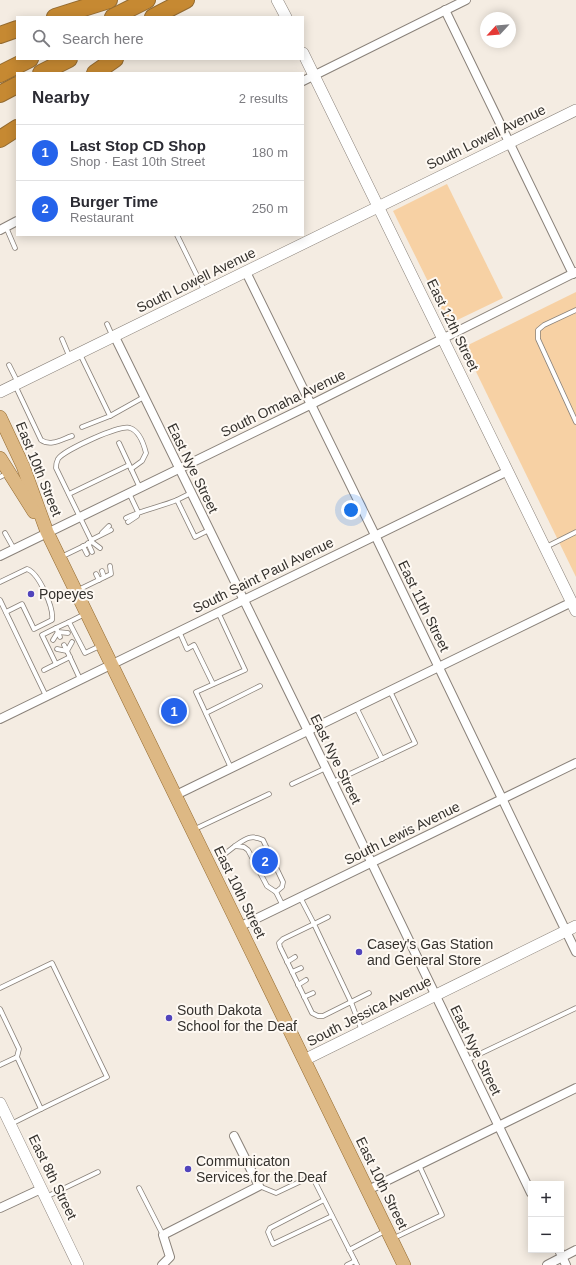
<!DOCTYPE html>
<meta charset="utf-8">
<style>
:root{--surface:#fff;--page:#f2f2f3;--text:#2b2b33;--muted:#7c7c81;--line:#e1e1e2;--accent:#2563eb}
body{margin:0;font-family:Arial,sans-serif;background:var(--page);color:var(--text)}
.controls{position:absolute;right:12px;bottom:12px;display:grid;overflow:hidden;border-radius:0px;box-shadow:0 2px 10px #0003}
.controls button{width:36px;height:36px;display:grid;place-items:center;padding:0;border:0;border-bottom:1px solid var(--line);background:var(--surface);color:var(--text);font:20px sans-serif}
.compass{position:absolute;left:480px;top:12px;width:36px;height:36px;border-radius:50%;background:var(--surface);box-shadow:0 2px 10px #0003;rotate:244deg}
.you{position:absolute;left:351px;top:510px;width:14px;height:14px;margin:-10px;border:3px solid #fff;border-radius:50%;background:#1a73e8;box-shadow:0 0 0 6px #1a73e833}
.badge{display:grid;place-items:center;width:26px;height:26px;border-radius:50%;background:var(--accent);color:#fff;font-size:13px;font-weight:700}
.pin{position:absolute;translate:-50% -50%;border:2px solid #fff;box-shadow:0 1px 4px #0006}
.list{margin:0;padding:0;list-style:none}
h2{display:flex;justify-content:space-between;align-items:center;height:52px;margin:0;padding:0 16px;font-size:17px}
h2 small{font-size:13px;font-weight:400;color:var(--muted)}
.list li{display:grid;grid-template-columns:26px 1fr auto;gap:12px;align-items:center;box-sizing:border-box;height:56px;padding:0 16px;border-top:1px solid var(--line)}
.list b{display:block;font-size:15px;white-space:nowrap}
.list p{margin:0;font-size:13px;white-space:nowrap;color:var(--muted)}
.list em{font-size:13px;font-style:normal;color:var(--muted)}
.icon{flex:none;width:22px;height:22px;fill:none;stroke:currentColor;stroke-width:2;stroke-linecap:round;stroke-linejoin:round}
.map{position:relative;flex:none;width:576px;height:1265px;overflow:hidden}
.search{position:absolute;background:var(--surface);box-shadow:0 2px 10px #0003;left:16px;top:16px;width:288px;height:44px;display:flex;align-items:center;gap:10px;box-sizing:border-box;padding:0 14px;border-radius:0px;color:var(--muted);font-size:15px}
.panel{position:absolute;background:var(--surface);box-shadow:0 2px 10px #0003;left:16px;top:72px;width:288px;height:164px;border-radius:0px}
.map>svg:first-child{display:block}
.green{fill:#f7d1a4}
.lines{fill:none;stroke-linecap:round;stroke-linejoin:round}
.service-casing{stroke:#8a827a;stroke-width:5.5}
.minor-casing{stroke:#8a827a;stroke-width:10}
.tertiary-casing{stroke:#8a827a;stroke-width:12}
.primary-casing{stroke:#936a30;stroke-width:14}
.motorway-casing{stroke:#936a30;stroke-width:18}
.service{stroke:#fff;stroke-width:4}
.minor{stroke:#fff;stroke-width:8}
.tertiary{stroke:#fff;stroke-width:11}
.primary{stroke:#ddb884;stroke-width:13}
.motorway{stroke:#c68932;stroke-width:16}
.poi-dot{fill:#5144bc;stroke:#fef9f3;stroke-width:1.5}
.labels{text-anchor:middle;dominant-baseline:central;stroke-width:4;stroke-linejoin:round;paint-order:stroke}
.street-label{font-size:14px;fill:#34312d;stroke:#fef9f3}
.poi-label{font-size:14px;fill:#34312d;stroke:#fef9f3;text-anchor:start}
</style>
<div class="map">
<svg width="576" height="1265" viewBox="0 0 576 1265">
<rect width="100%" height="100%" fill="#f4ece2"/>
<g class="green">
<polygon points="447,184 503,298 449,324 393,211"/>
<polygon points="576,292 576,577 464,347"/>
</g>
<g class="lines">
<g class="service-casing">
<g id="service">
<polyline points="6,227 15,248"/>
<polyline points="177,235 204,290"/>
<polyline points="576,310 544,325 538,330 538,339 576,422"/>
<polyline points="107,324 112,335"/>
<polyline points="62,339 70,358"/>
<polyline points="80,354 110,416 82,427"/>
<polyline points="9,365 18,383"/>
<path d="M15,385L41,440C51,447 62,439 72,436"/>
<polyline points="110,416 144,397"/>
<polyline points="119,443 140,488"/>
<polyline points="0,477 8,473"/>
<polyline points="191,493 177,500 195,537 209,530"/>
<polyline points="69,494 129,465"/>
<path d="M126,518C142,510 160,507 177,500"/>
<polyline points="128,522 137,516 138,512 129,493"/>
<polyline points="5,533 14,549"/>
<polyline points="102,533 109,526"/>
<polyline points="91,540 111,530"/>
<polyline points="92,542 100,548"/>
<polyline points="88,543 92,552"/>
<polyline points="83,546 87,554"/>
<polyline points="546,547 576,532"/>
<path d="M61,557L92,542L56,468C56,465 57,461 58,459C64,450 121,424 130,428C139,431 144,445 146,453L142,461L131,469"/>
<polyline points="102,571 104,577"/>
<polyline points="96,574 99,580"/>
<path d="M0,582L27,569C39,573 54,608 52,620L34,629L22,604L6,612"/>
<polyline points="78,590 111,574 110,566"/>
<polyline points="0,600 46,696"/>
<polyline points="218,612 245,670 196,692 231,768"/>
<polyline points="85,614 69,622 85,653 100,646"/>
<polyline points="179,631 187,649 194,645 213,684"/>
<polyline points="68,633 58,632 56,628 69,622"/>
<polyline points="53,640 58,632 60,637"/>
<polyline points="64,645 67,651 72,642"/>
<polyline points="57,649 67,651 80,679"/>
<polyline points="56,664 42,635 56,628"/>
<polyline points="44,670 70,657"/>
<polyline points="356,707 382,759"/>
<polyline points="206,713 260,686"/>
<polyline points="333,782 415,743 390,691"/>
<polyline points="292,784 326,768"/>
<polyline points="195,829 269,794"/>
<path d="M235,846C245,839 251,834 263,840L283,882L282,887L276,892"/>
<polyline points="226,853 235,846 244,847 248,850 267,886 276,892 283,906"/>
<polyline points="300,897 314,924 283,939 279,943 280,947 312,1013 318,1016 323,1016 351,1002 362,1031"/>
<polyline points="328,917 314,924 351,1002 369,993"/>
<polyline points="287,962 295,957"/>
<polyline points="292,972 301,968"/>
<polyline points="298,985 306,980"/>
<polyline points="0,988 52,963 107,1077 41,1109"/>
<polyline points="304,997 313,993"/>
<polyline points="0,1009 19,1049 17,1057"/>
<polyline points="467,1060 576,1008"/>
<polyline points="0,1065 17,1057 41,1109 11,1124"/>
<polyline points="259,1186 276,1193 312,1176 357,1265"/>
<polyline points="139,1188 163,1235"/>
<polyline points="46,1197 98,1172"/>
<polyline points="324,1200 270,1228 268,1232 273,1244 332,1216"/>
<polyline points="394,1238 442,1215 419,1165"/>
<polyline points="349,1250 385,1231"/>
<polyline points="347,1265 355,1261"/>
</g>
</g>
<g class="minor-casing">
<g id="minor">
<polyline points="445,10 573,274"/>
<polyline points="303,81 466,0"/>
<polyline points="0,230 17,221"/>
<polyline points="246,272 375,535 576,952"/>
<polyline points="115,337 308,731 531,1193"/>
<polyline points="0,556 310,405 576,272"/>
<polyline points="0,719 508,471"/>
<polyline points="176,795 572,602"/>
<polyline points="239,927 576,763"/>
<polyline points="368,1190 576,1088"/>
<polyline points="0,1208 41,1189"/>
<polyline points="559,1250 566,1265"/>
<polyline points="162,1265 170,1257 163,1235 259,1186 234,1136"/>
<polyline points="547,1265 576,1250"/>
</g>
</g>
<g class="tertiary-casing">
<g id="tertiary">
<polyline points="277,0 286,17"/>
<polyline points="303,53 576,611"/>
<polyline points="0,392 576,110"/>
<polyline points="304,1060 576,926"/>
<polyline points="0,1103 78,1265"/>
</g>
</g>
<g class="primary-casing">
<g id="primary">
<polyline points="0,417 23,466 47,532 404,1265"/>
<polyline points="0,458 34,512"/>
</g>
</g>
<g class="motorway-casing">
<g id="motorway">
<polyline points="55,17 109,0"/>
<polyline points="113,17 147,0"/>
<polyline points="153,17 186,0"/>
<polyline points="0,35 17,29"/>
<polyline points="41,73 69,59"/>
<polyline points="95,73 115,59"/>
<polyline points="0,74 30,59"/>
<polyline points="0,94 17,85"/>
<polyline points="0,139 17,128"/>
</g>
</g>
<use href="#service" class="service"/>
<use href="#minor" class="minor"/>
<use href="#tertiary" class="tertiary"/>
<use href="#primary" class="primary"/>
<use href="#motorway" class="motorway"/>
</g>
<g class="poi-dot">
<circle cx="31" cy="594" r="4"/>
<circle cx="359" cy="952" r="4"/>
<circle cx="169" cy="1018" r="4"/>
<circle cx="188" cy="1169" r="4"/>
</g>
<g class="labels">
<g class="street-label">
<text transform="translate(486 137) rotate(-26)">South Lowell Avenue</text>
<text transform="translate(196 280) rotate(-26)">South Lowell Avenue</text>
<text transform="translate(453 325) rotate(64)">East 12th Street</text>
<text transform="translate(283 403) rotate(-26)">South Omaha Avenue</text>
<text transform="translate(193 468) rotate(64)">East Nye Street</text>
<text transform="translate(39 469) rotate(68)">East 10th Street</text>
<text transform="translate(263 575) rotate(-26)">South Saint Paul Avenue</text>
<text transform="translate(424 606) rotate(64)">East 11th Street</text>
<text transform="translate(336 759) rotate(64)">East Nye Street</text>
<text transform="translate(402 833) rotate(-26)">South Lewis Avenue</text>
<text transform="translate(240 892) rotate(64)">East 10th Street</text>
<text transform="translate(369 1011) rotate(-27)">South Jessica Avenue</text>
<text transform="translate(476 1050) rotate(64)">East Nye Street</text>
<text transform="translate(53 1177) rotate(64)">East 8th Street</text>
<text transform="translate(382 1183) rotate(64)">East 10th Street</text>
</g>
<g class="poi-label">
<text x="39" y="594">Popeyes</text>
<text x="367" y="944">Casey's Gas Station<tspan x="367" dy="16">and General Store</tspan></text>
<text x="177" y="1010">South Dakota<tspan x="177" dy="16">School for the Deaf</tspan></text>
<text x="196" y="1161">Communicaton<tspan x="196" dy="16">Services for the Deaf</tspan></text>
</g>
</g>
</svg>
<div class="controls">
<button>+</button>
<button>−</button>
</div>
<svg class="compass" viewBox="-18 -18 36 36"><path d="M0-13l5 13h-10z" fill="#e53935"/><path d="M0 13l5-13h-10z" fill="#7c7c81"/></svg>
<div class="you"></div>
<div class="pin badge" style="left:174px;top:711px">1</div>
<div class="pin badge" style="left:265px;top:861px">2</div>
<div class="search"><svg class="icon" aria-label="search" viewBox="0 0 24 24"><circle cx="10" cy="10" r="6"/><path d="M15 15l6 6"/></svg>Search here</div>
<section class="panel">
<h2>Nearby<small>2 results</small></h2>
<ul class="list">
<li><span class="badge">1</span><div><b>Last Stop CD Shop</b><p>Shop · East 10th Street</p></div><em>180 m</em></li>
<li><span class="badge">2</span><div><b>Burger Time</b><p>Restaurant</p></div><em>250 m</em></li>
</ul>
</section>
</div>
